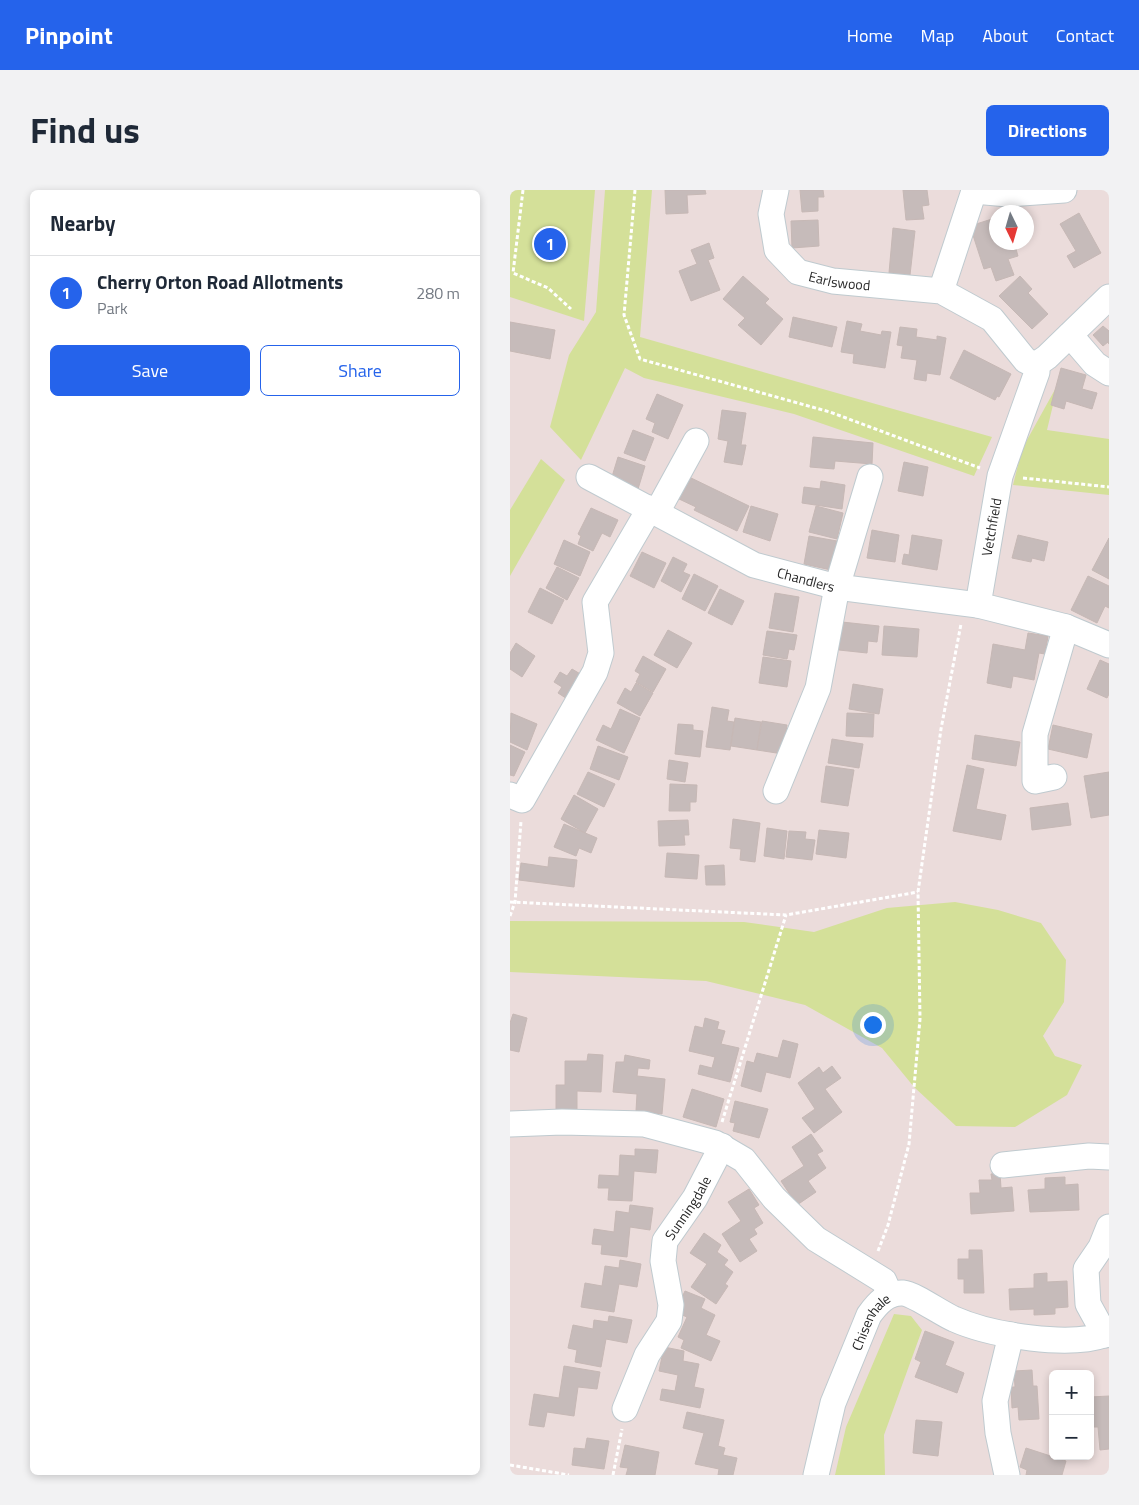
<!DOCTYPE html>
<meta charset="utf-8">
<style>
:root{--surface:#fff;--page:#f2f2f3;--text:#1f2937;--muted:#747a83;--line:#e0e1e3;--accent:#2563eb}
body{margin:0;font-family:"Titillium Web",sans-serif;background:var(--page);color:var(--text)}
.controls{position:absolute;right:15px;bottom:15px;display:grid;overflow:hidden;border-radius:8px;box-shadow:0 2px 8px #0003}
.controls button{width:45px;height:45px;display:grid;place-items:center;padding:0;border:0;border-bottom:1px solid var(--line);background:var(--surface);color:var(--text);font:25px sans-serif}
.compass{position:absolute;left:479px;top:15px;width:45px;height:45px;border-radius:50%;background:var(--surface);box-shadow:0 2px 8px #0003;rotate:175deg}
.you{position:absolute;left:362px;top:834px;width:18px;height:18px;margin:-12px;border:4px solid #fff;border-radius:50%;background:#1a73e8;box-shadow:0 0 0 8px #1a73e833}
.badge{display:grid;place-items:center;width:32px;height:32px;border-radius:50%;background:var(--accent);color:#fff;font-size:16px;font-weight:700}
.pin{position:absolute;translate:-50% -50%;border:2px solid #fff;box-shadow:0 1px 5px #0006}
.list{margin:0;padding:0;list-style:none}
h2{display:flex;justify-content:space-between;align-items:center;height:65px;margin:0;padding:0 20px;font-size:21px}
h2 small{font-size:16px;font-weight:400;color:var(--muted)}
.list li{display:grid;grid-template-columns:32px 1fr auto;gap:15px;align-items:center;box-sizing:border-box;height:75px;padding:0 20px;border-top:1px solid var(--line)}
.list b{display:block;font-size:19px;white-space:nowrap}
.list p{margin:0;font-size:16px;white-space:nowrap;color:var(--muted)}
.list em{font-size:16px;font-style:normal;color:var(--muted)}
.actions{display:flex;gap:10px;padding:15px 20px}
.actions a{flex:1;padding:11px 0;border:1px solid var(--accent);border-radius:8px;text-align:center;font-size:18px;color:var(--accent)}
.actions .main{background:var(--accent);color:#fff}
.map{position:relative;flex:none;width:599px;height:1285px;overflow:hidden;border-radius:8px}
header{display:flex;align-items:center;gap:30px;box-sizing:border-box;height:70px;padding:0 25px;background:var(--accent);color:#fff}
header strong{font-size:24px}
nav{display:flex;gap:28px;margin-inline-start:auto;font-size:18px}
.intro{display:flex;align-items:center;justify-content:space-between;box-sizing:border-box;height:120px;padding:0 30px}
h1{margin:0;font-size:35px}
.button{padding:12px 22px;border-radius:8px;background:var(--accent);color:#fff;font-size:18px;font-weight:700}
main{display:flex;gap:30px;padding:0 30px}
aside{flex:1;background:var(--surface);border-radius:8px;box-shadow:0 2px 8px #0003}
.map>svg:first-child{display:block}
.green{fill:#d4e099}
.building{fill:#c6bbba;stroke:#c6b8b5}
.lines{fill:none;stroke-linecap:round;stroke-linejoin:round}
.minor-casing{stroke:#bfcacf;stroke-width:27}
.path{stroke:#fff;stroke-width:3;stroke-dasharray:4 2.5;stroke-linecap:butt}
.minor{stroke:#fff;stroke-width:25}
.labels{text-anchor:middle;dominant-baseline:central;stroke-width:4.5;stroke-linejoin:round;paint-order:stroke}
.street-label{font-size:14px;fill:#292929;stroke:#fff}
</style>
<header>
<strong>Pinpoint</strong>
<nav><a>Home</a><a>Map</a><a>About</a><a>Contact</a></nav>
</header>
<div class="intro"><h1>Find us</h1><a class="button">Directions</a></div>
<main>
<aside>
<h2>Nearby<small></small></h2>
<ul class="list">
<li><span class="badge">1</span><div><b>Cherry Orton Road Allotments</b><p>Park</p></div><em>280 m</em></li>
</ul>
<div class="actions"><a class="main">Save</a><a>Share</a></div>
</aside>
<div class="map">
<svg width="599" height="1285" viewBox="0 0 599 1285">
<rect width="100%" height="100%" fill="#ebdcdb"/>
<g class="green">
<polygon points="0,0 85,0 74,131 0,107"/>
<polygon points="95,0 142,0 130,147 482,247 464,286 284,224 134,188 115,178 71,270 40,237 59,165 86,122"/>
<polygon points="548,194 537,240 599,249 599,305 503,295 512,259"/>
<polygon points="31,269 55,290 0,386 0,320"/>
<polygon points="445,712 488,720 531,733 556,770 554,812 533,846 545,866 572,875 557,905 505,937 446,936 404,897 372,858 295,815 196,791 0,782 0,731 234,732 304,742 377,718"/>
<polygon points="384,1124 401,1126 412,1140 374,1245 375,1285 325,1285 336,1237"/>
</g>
<g class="building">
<polygon points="155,0 195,0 196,4 177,5 178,23 156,24"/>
<polygon points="290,0 313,0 314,7 308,7 308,21 292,22"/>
<polygon points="393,0 417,0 419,15 412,16 414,29 396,30"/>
<polygon points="569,23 591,63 564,78 557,66 566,61 550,34"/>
<polygon points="485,28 487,52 504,52 508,66 498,69 504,85 486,91 481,77 474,79 460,36"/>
<polygon points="308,30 309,56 282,58 281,31"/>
<polygon points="383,38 405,41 400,85 379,83"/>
<polygon points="199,53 204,68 198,70 210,100 181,111 169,81 187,74 181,60"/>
<polygon points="233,86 259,109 255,113 273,129 251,155 228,135 235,128 213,109"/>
<polygon points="510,86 522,99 518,103 538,124 522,139 489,106"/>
<polygon points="283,127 327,137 322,157 279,147"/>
<polygon points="337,131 352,134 350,141 371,145 372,141 381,142 375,178 343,173 344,164 331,162"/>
<polygon points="0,132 45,140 40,169 0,161"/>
<polygon points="593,136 599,141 599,154 598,152 593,156 583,145"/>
<polygon points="390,137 407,139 406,147 427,150 427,146 436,148 430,185 417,183 416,191 404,189 407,170 391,168 393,156 387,155"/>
<polygon points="454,160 501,184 489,207 487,206 485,210 440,188"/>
<polygon points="551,178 576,185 572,199 587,203 582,219 556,211 554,219 541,215"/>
<polygon points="147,204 173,215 158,249 142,242 145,233 136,229"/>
<polygon points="212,220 236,223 231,255 236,255 232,275 214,272 218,251 208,249"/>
<polygon points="123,240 144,248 135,271 114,263"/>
<polygon points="303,247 363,253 362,274 325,271 324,279 300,277"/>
<polygon points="108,267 135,276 128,299 101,290"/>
<polygon points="394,272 418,277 413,306 388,301"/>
<polygon points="177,286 239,316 227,341 184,320 186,317 167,308"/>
<polygon points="311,291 335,295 332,319 292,313 294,297 310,299"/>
<polygon points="241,316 268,324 260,351 233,342"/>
<polygon points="306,316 333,323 327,349 299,342"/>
<polygon points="81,318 108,330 100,347 92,343 83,361 68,354 71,346 68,344"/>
<polygon points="362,340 389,345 385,372 357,368"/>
<polygon points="402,345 432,350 427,380 392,374 394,364 399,365"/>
<polygon points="508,345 538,352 534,371 522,368 521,372 502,368"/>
<polygon points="299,346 327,351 321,380 294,374"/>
<polygon points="599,348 599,389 582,380"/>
<polygon points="54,350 80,362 70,386 44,374"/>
<polygon points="132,362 156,373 144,398 120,386"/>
<polygon points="163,367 177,374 173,382 180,385 171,402 151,391"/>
<polygon points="47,377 69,388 57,410 36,398"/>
<polygon points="184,384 208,396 195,421 172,409"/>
<polygon points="578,386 599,396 599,418 595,416 587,433 561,420"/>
<polygon points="30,398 54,410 42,434 18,422"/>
<polygon points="210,399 234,411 222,435 198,423"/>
<polygon points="265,403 289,407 283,442 259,438"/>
<polygon points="332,432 369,436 367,452 358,451 357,463 329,460"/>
<polygon points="374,436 409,439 407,467 372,465"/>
<polygon points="158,440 182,453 167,478 144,465"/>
<polygon points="257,441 287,445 284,460 279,459 277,469 253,465"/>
<polygon points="518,443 538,446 535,464 529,463 524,490 503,486 501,498 477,493 483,454 515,460"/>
<polygon points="6,453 25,466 12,487 0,479 0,463"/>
<polygon points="133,466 156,479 143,502 126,492 130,484 125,481"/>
<polygon points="253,467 281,471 277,497 249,493"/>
<polygon points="590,470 599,474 599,504 597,508 577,499"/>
<polygon points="62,479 77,488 62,512 48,503 52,497 44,492 50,482 57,486"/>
<polygon points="126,493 143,503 130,526 107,513 115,498 121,502"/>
<polygon points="343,494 373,499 369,524 339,519"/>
<polygon points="202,517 219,520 217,531 224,532 220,560 196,557"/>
<polygon points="110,519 130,528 114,563 86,550 93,535 101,539"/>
<polygon points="1,523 27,534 17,560 0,552"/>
<polygon points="337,523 364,524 363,547 336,546"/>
<polygon points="225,528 251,532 247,560 221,556"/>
<polygon points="252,531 277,535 273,564 247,560"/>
<polygon points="168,534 183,535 183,540 193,541 190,567 165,564"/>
<polygon points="543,535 582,544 577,568 538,559"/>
<polygon points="465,545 510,552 506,576 462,569"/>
<polygon points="322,549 353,554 349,578 318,573"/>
<polygon points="0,555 15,562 4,586 0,585"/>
<polygon points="88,556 118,567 109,590 80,579"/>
<polygon points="159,570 178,573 175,592 157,589"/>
<polygon points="457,575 474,579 466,619 496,625 491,650 443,641"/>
<polygon points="316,576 344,580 338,616 311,612"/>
<polygon points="78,582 105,594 94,617 67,604"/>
<polygon points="599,582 599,625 581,628 574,586"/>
<polygon points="160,594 187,595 186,612 180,612 180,621 159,621"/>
<polygon points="64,605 88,619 75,643 51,629"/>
<polygon points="558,613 561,635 522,640 520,618"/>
<polygon points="223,629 250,633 245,672 230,670 231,659 220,658"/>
<polygon points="178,630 179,645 174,645 175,655 149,656 148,631"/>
<polygon points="54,634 87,648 81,663 69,658 66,666 44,657"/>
<polygon points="257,638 277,641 274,669 254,666"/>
<polygon points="309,640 339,643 336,668 306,664"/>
<polygon points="279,641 296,642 295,649 305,650 302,670 276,667"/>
<polygon points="157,663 189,665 187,689 155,687"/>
<polygon points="39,667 67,670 64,697 9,690 11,673 38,677"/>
<polygon points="214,675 215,695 196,695 195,676"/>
<polygon points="3,824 17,828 9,862 0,860 0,833"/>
<polygon points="195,828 209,832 207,839 215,841 211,854 229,858 220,892 188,884 190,875 202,878 205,867 179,861 185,836 193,838"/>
<polygon points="273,850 288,854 280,888 256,882 251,902 231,896 237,871 244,873 247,863 268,868"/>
<polygon points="78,864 93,865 91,902 67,901 67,920 46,920 46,895 55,895 55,871 77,871"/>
<polygon points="115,865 140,870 139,879 128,878 127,886 155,889 152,924 126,921 127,904 103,902 106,872 114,872"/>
<polygon points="322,876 331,888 315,899 332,922 304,943 292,928 305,919 288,893 309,877 313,883"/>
<polygon points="182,899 214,909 206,937 173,927"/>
<polygon points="225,911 258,919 249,948 223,941 225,933 220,932"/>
<polygon points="301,944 313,961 307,964 316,978 298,991 306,1002 287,1015 271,991 294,976 282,957"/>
<polygon points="125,959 148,960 146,983 124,981 122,1011 98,1010 99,998 88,998 89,985 109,986 110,965 125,966"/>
<polygon points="490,983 491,998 502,997 504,1021 461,1024 460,1003 470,1003 469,990 482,990 481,984"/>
<polygon points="555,987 555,995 568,994 569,1020 520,1022 518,1000 535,999 535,988"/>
<polygon points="239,999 249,1015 244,1018 253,1033 244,1039 247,1044 239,1049 247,1061 230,1072 212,1044 231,1031 218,1012"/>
<polygon points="120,1015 143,1018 140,1040 120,1037 117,1067 91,1064 92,1055 82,1054 84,1039 104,1042 106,1021 119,1023"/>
<polygon points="194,1043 211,1055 207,1062 218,1070 214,1075 223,1082 215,1094 218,1096 206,1114 181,1097 197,1074 180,1063"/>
<polygon points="459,1060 472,1060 474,1103 454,1103 454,1089 448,1089 448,1069 459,1069"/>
<polygon points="110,1070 131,1074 127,1097 109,1094 104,1122 71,1117 75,1093 92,1096 95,1076 109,1078"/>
<polygon points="537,1083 537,1092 557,1091 558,1117 545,1118 545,1124 524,1125 524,1119 500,1120 499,1099 524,1098 524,1084"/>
<polygon points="175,1101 195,1109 191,1118 205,1125 196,1145 210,1151 201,1171 171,1158 174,1150 168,1147 177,1127 165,1122"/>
<polygon points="99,1126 122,1130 117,1153 96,1149 91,1177 65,1172 67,1160 58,1158 63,1135 83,1139 84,1130 98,1132"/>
<polygon points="415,1141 444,1152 435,1175 454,1183 447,1203 405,1187 411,1172 405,1169"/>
<polygon points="154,1157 174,1161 173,1171 189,1174 184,1197 194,1199 190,1218 150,1210 152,1199 165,1201 168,1185 149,1181"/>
<polygon points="54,1176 90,1182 87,1199 68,1197 64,1226 37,1222 34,1237 19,1235 24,1204 49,1208"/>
<polygon points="522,1180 523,1196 527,1196 529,1229 509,1230 508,1217 502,1218 501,1197 505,1197 504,1181"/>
<polygon points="599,1206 599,1259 590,1260 588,1237 581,1237 580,1207"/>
<polygon points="177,1222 214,1230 208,1256 215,1258 213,1265 227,1268 223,1285 208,1285 209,1279 185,1274 194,1243 173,1238"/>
<polygon points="406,1230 432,1232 428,1266 403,1263"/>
<polygon points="77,1248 99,1251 94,1279 62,1275 64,1258 75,1259"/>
<polygon points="115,1255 149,1262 145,1285 116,1285 118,1278 110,1277"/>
<polygon points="516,1258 556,1271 552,1285 516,1285 517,1280 510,1277"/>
</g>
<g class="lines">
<g class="minor-casing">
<g id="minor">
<path id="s1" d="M266,0L261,24L267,60L288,82L323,91L431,101L482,129L516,171L527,174L537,167L599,107"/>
<polyline points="464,1 498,4 554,0"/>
<polyline points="431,101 464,1"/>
<polyline points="560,145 585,174 599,183"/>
<polyline points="527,174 527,182 490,286 468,415 556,437 599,455"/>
<path id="s2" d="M79,287L244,375L327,397L468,415"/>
<polyline points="147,322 186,251"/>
<polyline points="544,587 525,591 525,544 556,437"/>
<polyline points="266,601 308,498 327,397 360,287"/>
<polyline points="0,605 12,610 85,482 91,463 85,412 140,318"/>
<polyline points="0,934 52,932 134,934 205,953 234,970 264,1008 306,1049 374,1091 380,1105"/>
<polyline points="493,975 579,966 599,967"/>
<polyline points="595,1145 578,1114 576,1079 591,1057 599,1037"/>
<path id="s3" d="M115,1219L137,1165L159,1131L161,1115L153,1071L155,1051L185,1008L212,956"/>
<path id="s4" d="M306,1285L323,1213L359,1125C367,1114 377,1102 393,1103C404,1104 432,1124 444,1129C480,1145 562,1159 599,1143"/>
<polyline points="497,1285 488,1243 485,1211 501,1145"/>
</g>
</g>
<g class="path">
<polyline points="13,0 3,83 38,98 61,119"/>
<polyline points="125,0 114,125 130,169 320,222 470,278"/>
<polyline points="513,288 599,297"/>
<polyline points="0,712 276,725 408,702"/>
<polyline points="0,726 5,712 11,631"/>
<polyline points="212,932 276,725"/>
<polyline points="368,1061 378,1035 399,954 410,829 408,702 431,539 451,434"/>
<polyline points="0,1275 59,1285"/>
<polyline points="103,1285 112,1239"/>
</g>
<use href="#minor" class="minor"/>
</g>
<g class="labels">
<g class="street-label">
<text stroke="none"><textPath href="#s1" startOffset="134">Earlswood</textPath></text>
<text transform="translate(481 337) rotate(-80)">Vetchfield</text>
<text stroke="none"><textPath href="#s2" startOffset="241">Chandlers</textPath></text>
<text stroke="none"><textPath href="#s3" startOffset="220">Sunningdale</textPath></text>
<text stroke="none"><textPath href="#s4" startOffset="164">Chisenhale</textPath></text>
</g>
</g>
</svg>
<div class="controls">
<button>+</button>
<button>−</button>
</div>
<svg class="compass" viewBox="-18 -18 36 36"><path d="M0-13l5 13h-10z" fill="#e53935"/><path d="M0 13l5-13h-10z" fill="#747a83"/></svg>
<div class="you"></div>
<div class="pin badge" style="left:40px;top:54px">1</div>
</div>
</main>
